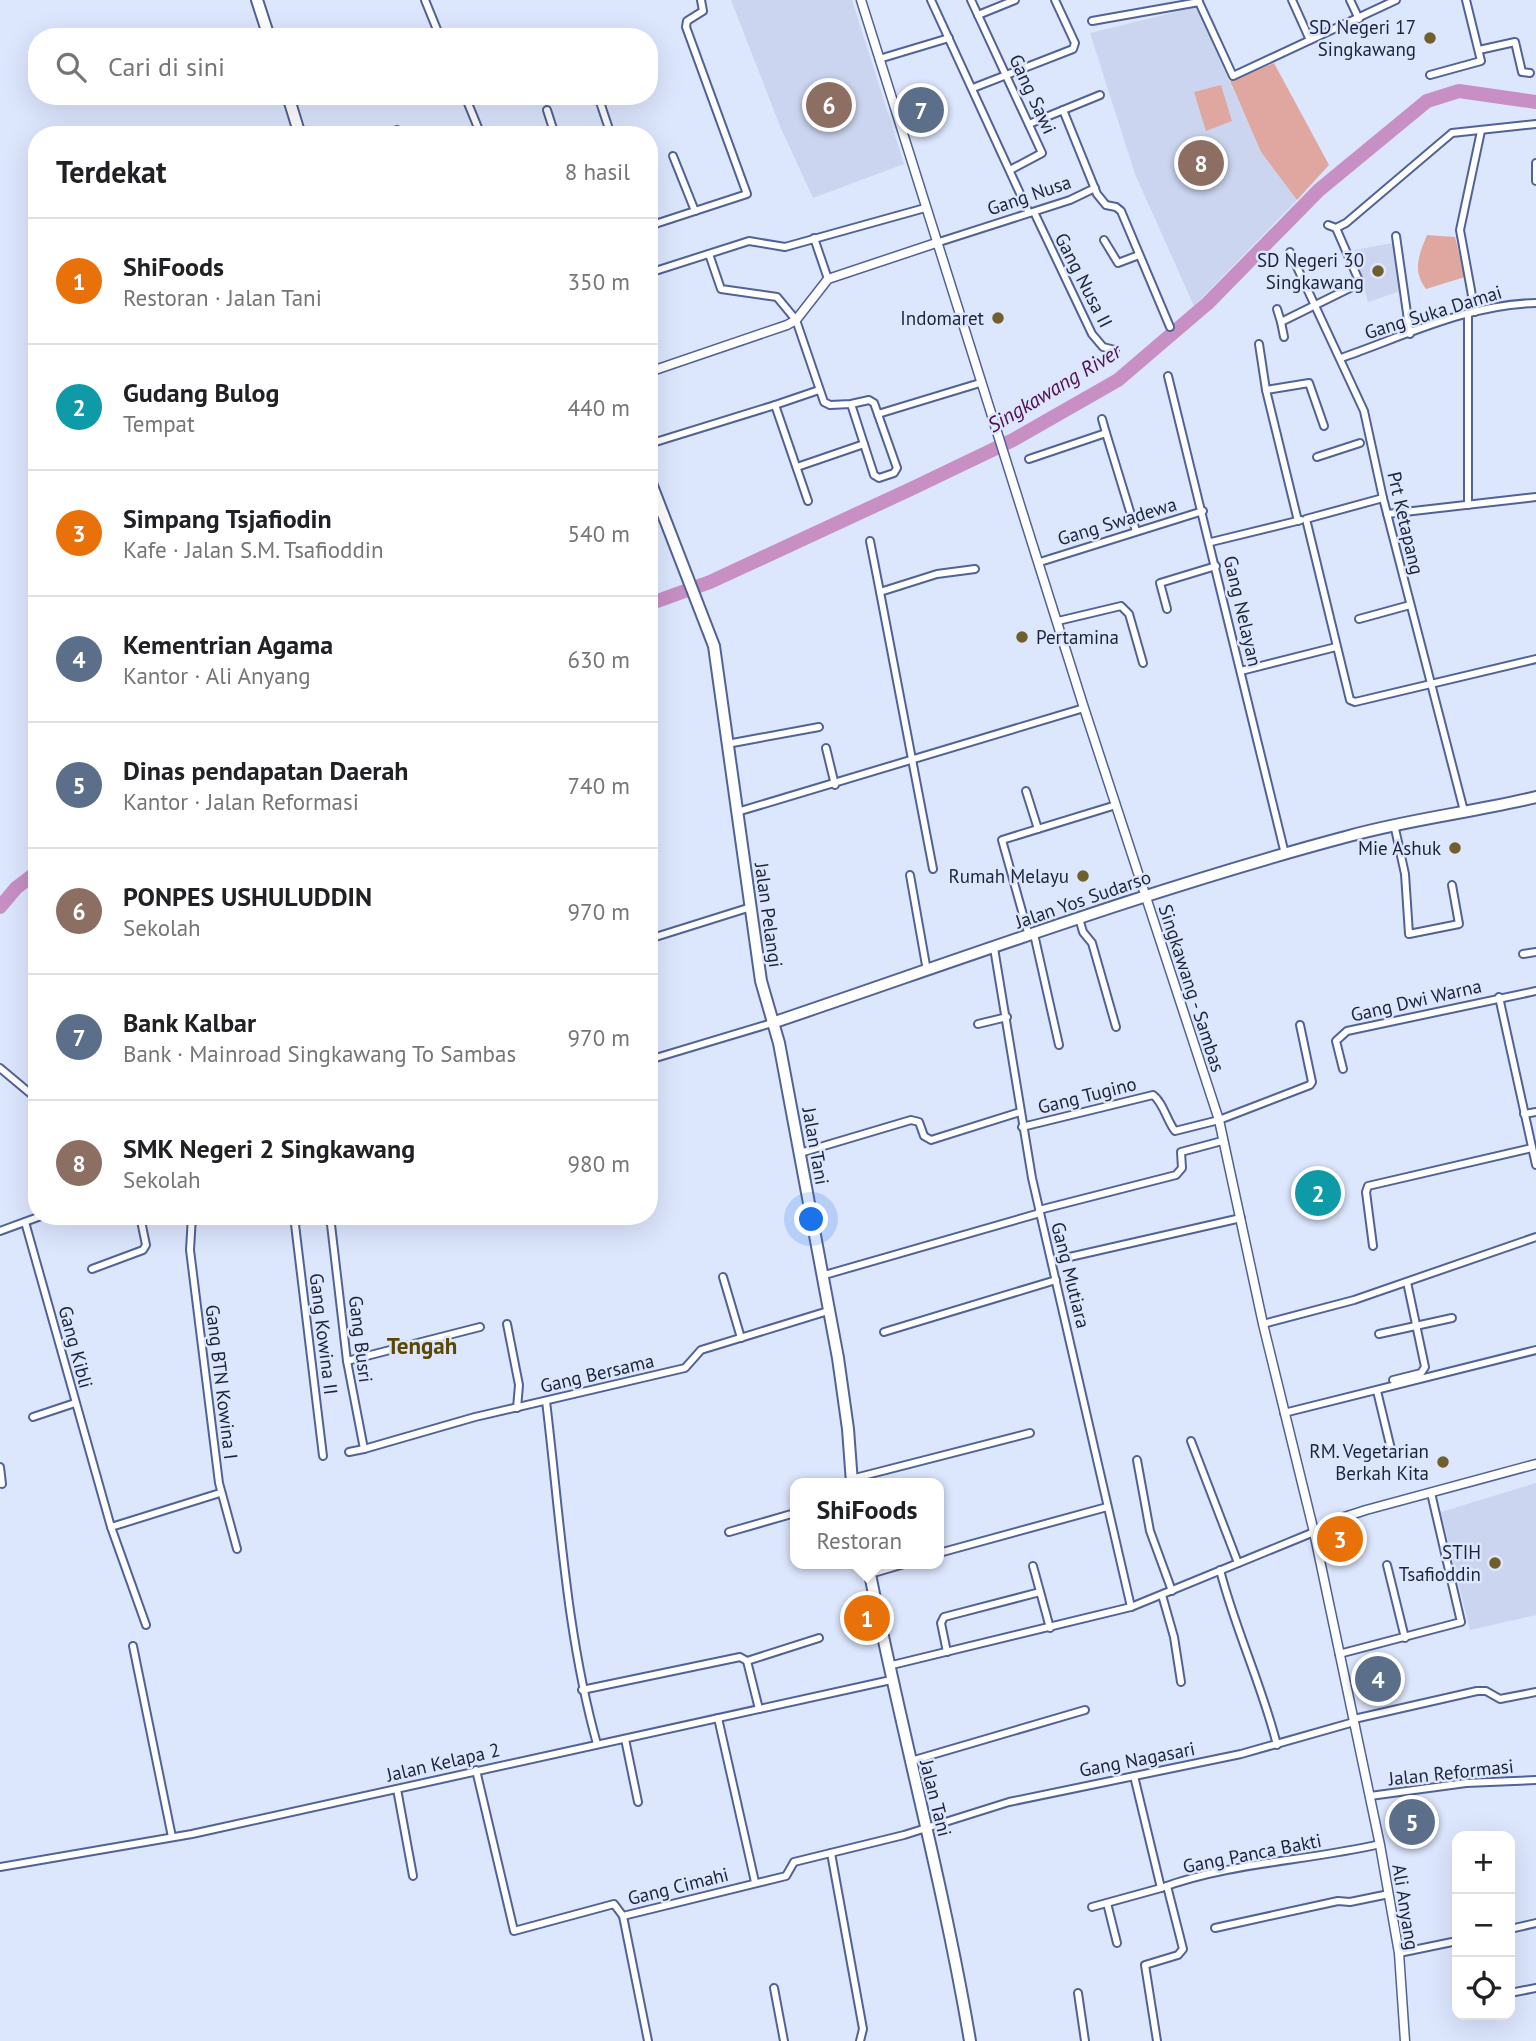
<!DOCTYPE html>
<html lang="id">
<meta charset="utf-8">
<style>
:root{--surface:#fff;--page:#f6f6f6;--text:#202124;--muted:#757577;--line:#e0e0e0;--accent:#db2777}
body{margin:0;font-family:"PT Sans",sans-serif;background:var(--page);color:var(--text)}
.controls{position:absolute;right:21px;bottom:21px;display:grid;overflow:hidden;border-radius:14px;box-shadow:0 7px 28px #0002}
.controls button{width:63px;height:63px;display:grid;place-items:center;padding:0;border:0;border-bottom:2px solid var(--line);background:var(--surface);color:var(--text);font:35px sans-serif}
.you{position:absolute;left:812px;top:1220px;width:24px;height:24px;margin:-18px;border:5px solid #fff;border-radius:50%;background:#1a73e8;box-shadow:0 0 0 10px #1a73e833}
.badge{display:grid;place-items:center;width:46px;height:46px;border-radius:50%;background:var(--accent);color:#fff;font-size:23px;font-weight:700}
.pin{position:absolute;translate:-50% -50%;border:4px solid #fff;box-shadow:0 2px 7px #0006}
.popup{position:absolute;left:790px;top:1478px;width:154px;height:91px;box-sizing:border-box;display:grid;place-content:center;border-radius:14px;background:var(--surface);filter:drop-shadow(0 2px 5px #0005);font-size:23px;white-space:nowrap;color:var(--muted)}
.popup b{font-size:26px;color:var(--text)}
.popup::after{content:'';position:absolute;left:50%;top:100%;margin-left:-14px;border:14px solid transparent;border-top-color:var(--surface)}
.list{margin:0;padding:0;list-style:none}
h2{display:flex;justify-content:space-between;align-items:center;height:91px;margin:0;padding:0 28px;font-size:30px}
h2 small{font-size:23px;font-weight:400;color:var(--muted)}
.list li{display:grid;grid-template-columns:46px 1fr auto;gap:21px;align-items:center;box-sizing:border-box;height:126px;padding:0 28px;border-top:2px solid var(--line)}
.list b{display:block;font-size:26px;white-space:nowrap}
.list p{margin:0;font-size:23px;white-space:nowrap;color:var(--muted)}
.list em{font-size:23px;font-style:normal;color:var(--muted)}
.icon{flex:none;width:38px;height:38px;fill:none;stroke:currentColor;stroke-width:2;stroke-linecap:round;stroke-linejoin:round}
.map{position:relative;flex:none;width:1536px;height:2041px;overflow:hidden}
.search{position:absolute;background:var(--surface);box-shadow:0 7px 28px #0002;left:28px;top:28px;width:630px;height:77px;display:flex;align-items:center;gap:18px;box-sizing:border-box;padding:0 24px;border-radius:28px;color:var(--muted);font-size:26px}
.panel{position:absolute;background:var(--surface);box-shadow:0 7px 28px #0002;left:28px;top:126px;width:630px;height:1099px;border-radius:28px}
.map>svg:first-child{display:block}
.built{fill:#cbd5ef}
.green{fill:#dfa79f}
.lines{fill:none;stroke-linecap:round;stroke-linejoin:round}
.river{stroke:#c78fc3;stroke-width:14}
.minor-casing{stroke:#516295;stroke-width:10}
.tertiary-casing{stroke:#516295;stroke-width:11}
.primary-casing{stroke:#516295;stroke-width:14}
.trunk-casing{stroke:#516295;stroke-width:14}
.minor{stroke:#fff;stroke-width:6}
.tertiary{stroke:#fff;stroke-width:8}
.primary{stroke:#fff;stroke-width:10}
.trunk{stroke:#fff;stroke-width:10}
.poi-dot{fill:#715e2d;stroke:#dce6fd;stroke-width:2.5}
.labels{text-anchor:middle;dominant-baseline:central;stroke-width:5;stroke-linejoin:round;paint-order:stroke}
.poi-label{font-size:19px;fill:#1d243a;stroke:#dce6fd;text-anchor:end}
.street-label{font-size:19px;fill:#1d243a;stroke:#dce6fd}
.water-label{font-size:21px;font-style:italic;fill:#510d50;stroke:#dce6fd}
.quarter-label{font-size:23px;font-weight:bold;fill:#5b4606;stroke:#dce6fd}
</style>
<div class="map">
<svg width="1536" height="2041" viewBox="0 0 1536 2041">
<rect width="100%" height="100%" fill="#dce6fd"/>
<g class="built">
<polygon points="731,0 852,0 904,164 813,198 780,126"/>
<polygon points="1196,7 1261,152 1297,200 1194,306 1135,174 1090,33"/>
<polygon points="1393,243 1401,291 1368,302 1354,250"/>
<polygon points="1536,1483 1536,1615 1470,1630 1441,1512"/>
</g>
<g class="green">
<polygon points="1274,63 1329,165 1297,200 1261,152 1230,81"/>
<polygon points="1221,85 1232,121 1206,131 1194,92"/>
<path d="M1427,235L1455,237L1465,277L1426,289C1412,270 1419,255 1427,235Z"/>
</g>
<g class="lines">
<g class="river">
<polyline points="649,604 710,582 913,488 1013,440 1118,380 1208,303 1319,190 1427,101 1459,91 1536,102"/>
<polyline points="0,907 16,888 37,872"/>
</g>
<g class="minor-casing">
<g id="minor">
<polyline points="425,0 440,37"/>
<polyline points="931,0 1029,213"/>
<polyline points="971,0 1042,153 1010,170"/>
<polyline points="1198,0 1233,76 1396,0"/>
<polyline points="1292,0 1310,40"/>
<polyline points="1350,0 1359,19"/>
<polyline points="978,15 1015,0"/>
<polyline points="1092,21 1199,2"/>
<polyline points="1479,50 1515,42 1522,72 1530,73"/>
<polyline points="879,59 949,38"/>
<polyline points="1430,75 1481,61 1466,0"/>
<polyline points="973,88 1073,49 1075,43 1055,0"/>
<polyline points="465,96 481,135"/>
<polyline points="598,96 611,135"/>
<polyline points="547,110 555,135"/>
<polyline points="1063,110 1097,194 1106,205 1116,207 1121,211 1170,327"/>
<polyline points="1029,124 1100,95"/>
<polyline points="397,130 398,135"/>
<polyline points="673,156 695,211"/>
<polyline points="1536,181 1536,163"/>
<polyline points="1034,212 1092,334 1103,347 1115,350"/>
<polyline points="1328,225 1336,228 1346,223 1452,133 1536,124"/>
<polyline points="649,226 747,194 686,27 687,21 703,11 701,0"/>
<polyline points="1396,236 1410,334"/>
<polyline points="814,238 828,279"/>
<polyline points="1104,240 1118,263 1139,255"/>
<polyline points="936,243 1070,200 1095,188"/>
<polyline points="1290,252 1364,411 1383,498 1464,811"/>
<polyline points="709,254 721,289 777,297 796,320 824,402 830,405 851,404 874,475 879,478 894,473 897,468 874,403 869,400 851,404"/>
<polyline points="649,273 749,241 785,247 925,208"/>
<polyline points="1277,309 1281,322"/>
<polyline points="1475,312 1460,230 1481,131"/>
<polyline points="1284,337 1281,322 1360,283 1336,228"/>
<polyline points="1259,344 1266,390 1298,521"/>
<path d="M1341,358C1404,336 1469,304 1536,303"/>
<polyline points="1168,376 1285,854"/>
<polyline points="1266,390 1309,383 1324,426"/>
<polyline points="878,414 980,383"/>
<polyline points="1102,419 1106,433"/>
<polyline points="649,444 775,405"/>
<polyline points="1317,457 1360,443"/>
<polyline points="1029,459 1106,433 1136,531"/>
<polyline points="797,467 864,444"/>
<polyline points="1383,498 1306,519 1350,700 1355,702 1536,659"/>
<polyline points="808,501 775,405 819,390"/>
<polyline points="1468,505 1468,314"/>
<polyline points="1387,514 1536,497"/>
<polyline points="870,541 880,592"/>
<polyline points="1211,542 1301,520"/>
<polyline points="1040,562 1203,511"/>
<polyline points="1167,609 1160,583 1216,566"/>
<polyline points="1359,619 1410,605"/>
<polyline points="1058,621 1121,606 1129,614 1143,663"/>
<polyline points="1241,671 1336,647"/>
<polyline points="727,744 819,727"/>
<polyline points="826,748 835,785"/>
<polyline points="1026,791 1038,829"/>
<polyline points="737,812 1084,708"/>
<polyline points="1394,824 1405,874 1409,934 1459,924 1452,885"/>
<polyline points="933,869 880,592 937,574 975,569"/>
<polyline points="910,875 927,971"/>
<polyline points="1079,918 1083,932 1092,943 1116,1027"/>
<polyline points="1034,934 1059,1045"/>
<polyline points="1029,936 1002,840 1116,805"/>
<polyline points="649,939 751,907"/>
<polyline points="994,948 1032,1178 1131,1607"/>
<polyline points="1523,954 1536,952"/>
<polyline points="1499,997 1536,1165"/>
<polyline points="978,1024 1007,1017"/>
<polyline points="649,1060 772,1023"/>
<polyline points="0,1068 37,1099"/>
<polyline points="1343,1069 1336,1041 1347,1031 1536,991"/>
<polyline points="1524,1114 1536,1112"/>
<path d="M1022,1127L1153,1095C1163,1102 1167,1121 1175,1131L1219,1120L1310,1085L1312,1082L1300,1025"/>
<polyline points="800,1153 911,1120 919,1122 924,1136 931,1140 1020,1112"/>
<polyline points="1039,1210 1176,1175 1182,1168 1181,1152 1222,1141"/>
<polyline points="192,1216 190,1250 219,1483 237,1549"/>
<polyline points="294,1216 323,1456"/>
<polyline points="330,1216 347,1361 364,1449 349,1452"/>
<polyline points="25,1222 111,1527 146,1625"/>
<polyline points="0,1231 41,1216"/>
<polyline points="1373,1246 1366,1192 1368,1186 1532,1148"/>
<polyline points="1052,1261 1241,1218"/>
<polyline points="92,1269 143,1250 146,1245 140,1216"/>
<polyline points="821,1276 1040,1213"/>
<polyline points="723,1277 741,1338"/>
<polyline points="507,1324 519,1385 517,1408"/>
<polyline points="1263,1324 1354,1300 1536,1237"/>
<polyline points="884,1332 1056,1280"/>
<polyline points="1379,1334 1452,1318"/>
<polyline points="347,1361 480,1327"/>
<polyline points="1393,1380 1421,1373 1425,1367 1407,1282"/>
<polyline points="1377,1391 1391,1449"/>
<path d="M546,1401C560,1516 566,1633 597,1744"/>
<polyline points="1284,1413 1536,1350"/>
<polyline points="33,1417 75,1403"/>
<polyline points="1191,1441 1238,1563"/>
<polyline points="364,1449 475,1417 685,1368 701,1350 828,1311"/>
<polyline points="1137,1460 1150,1531 1172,1591"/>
<polyline points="0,1467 2,1484"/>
<polyline points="851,1479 1030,1433"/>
<polyline points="111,1527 220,1493"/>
<polyline points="729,1532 795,1513"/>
<polyline points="939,1553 1107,1507"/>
<polyline points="1387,1565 1405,1638"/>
<polyline points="1033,1566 1050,1628"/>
<path d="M1220,1570C1235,1629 1262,1685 1277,1745"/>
<polyline points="870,1574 904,1564"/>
<polyline points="1162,1595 1174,1637 1181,1682"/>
<polyline points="133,1646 172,1837"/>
<polyline points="947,1652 941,1623 944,1617 1040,1592"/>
<polyline points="1339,1654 1461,1622 1431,1493"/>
<polyline points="747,1661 819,1638"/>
<polyline points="888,1666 1131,1607 1314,1532"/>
<polyline points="582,1690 740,1657 747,1661 759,1709"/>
<polyline points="718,1718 755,1882"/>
<polyline points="1354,1719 1477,1691 1486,1691 1500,1699 1536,1692"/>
<polyline points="625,1739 638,1802"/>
<polyline points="911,1761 1085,1710"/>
<polyline points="476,1770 514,1931 614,1904 623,1916 786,1876 794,1862 904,1835 1009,1802 1241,1754 1354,1722"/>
<path d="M1134,1776L1161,1888C1231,1862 1308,1861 1380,1844"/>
<polyline points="397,1789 413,1876"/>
<polyline points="1370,1796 1466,1783 1536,1780"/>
<polyline points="831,1853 863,2029 860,2041"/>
<polyline points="0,1867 192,1834 891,1680"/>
<polyline points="1107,1903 1117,1943"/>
<polyline points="1092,1907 1161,1888"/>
<polyline points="623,1916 648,2041"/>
<polyline points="1215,1928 1338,1901 1350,1902 1389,1894"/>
<polyline points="1510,1929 1536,1923"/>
<polyline points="1399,1953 1457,1941"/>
<polyline points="774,1988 784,2041"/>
<polyline points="1078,1993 1085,2041"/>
<polyline points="1510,1993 1536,1988"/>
<polyline points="1157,2041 1145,1965 1178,1955 1183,1949 1167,1886"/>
</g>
</g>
<g class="tertiary-casing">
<g id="tertiary">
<polyline points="861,0 1084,708 1219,1120 1263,1324 1314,1532 1380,1845 1399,1953 1405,2041"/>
<polyline points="649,372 787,325 796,320 828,279 936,243"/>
<polyline points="1314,1532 1332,1521 1366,1510 1536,1464"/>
</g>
</g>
<g class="primary-casing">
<path id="primary" d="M772,1023C964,958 1153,888 1349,836C1410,819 1474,812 1536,797"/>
</g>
<g class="trunk-casing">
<g id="trunk">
<polyline points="257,0 269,37"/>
<polyline points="288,96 300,135"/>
<polyline points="649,478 714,646 761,981 779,1043 838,1358 848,1429 852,1483"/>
<path d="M868,1564C899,1723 943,1881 970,2041"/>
</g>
</g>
<use href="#minor" class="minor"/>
<use href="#tertiary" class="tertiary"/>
<use href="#primary" class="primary"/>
<use href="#trunk" class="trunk"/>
</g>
<g class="poi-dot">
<circle cx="1430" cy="38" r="7"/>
<circle cx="1378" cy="271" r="7"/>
<circle cx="998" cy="318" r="7"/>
<circle cx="1022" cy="637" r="7"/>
<circle cx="1455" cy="848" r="7"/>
<circle cx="1083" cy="876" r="7"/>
<circle cx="1443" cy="1462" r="7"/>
<circle cx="1495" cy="1563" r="7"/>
</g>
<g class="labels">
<g class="poi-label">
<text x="1416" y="27">SD Negeri 17<tspan x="1416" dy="22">Singkawang</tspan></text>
<text x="1364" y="260">SD Negeri 30<tspan x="1364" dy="22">Singkawang</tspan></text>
<text x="984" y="318">Indomaret</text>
<text x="1036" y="637" text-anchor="start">Pertamina</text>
<text x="1441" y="848">Mie Ashuk</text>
<text x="1069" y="876">Rumah Melayu</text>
<text x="1429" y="1451">RM. Vegetarian<tspan x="1429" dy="22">Berkah Kita</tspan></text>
<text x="1481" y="1552">STIH<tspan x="1481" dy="22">Tsafioddin</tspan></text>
</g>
<g class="street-label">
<text transform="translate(1033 94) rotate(65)">Gang Sawi</text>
<text transform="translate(1029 195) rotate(-19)">Gang Nusa</text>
<text transform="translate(1084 280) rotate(63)">Gang Nusa II</text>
<text transform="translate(1433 312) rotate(-17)">Gang Suka Damai</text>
<text transform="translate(1117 521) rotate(-17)">Gang Swadewa</text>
<text transform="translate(1406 523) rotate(77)">Prt Ketapang</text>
<text transform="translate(1243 611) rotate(77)">Gang Nelayan</text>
<text transform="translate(1083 899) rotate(-19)">Jalan Yos Sudarso</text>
<text transform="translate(769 915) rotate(82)">Jalan Pelangi</text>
<text transform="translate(1192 988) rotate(72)">Singkawang - Sambas</text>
<text transform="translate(1416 1000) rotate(-13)">Gang Dwi Warna</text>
<text transform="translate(1087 1095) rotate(-14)">Gang Tugino</text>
<text transform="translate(816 1146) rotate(80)">Jalan Tani</text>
<text transform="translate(1071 1275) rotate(76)">Gang Mutiara</text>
<text transform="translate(324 1334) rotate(83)">Gang Kowina II</text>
<text transform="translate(361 1339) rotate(83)">Gang Busri</text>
<text transform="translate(76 1347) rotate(75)">Gang Kibli</text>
<text transform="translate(597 1373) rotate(-13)">Gang Bersama</text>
<text transform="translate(222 1382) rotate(83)">Gang BTN Kowina I</text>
<text transform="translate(1137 1759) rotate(-11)">Gang Nagasari</text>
<text transform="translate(443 1762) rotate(-13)">Jalan Kelapa 2</text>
<text transform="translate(1451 1772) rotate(-6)">Jalan Reformasi</text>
<text transform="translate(936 1798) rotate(76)">Jalan Tani</text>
<text transform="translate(1252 1853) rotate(-11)">Gang Panca Bakti</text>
<text transform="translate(678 1886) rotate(-14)">Gang Cimahi</text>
<text transform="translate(1406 1907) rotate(81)">Ali Anyang</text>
</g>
<g class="water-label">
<text transform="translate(1054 388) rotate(-31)">Singkawang River</text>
</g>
<g class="quarter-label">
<text x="422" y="1345">Tengah</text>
</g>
</g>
</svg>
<div class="controls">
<button>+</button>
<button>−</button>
<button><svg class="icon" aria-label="locate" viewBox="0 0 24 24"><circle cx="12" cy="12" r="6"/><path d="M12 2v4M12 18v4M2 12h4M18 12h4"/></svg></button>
</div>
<div class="you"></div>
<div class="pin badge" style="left:867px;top:1618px;background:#e8710a">1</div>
<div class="popup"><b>ShiFoods</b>Restoran</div>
<div class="pin badge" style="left:1318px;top:1193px;background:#0f9aa8">2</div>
<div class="pin badge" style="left:1340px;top:1539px;background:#e8710a">3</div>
<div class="pin badge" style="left:1378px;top:1679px;background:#5c6f8a">4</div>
<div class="pin badge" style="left:1412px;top:1822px;background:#5c6f8a">5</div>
<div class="pin badge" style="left:829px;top:105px;background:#8d6e63">6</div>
<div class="pin badge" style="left:921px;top:110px;background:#5c6f8a">7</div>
<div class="pin badge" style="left:1201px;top:163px;background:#8d6e63">8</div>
<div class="search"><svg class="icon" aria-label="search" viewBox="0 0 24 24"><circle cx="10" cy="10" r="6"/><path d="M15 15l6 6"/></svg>Cari di sini</div>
<section class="panel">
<h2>Terdekat<small>8 hasil</small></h2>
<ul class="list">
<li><span class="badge" style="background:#e8710a">1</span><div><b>ShiFoods</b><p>Restoran · Jalan Tani</p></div><em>350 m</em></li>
<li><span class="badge" style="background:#0f9aa8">2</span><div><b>Gudang Bulog</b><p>Tempat</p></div><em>440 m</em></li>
<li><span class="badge" style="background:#e8710a">3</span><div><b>Simpang Tsjafiodin</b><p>Kafe · Jalan S.M. Tsafioddin</p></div><em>540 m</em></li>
<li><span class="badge" style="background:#5c6f8a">4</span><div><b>Kementrian Agama</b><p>Kantor · Ali Anyang</p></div><em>630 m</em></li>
<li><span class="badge" style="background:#5c6f8a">5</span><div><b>Dinas pendapatan Daerah</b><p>Kantor · Jalan Reformasi</p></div><em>740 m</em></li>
<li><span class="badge" style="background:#8d6e63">6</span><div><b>PONPES USHULUDDIN</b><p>Sekolah</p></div><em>970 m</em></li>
<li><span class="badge" style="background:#5c6f8a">7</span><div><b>Bank Kalbar</b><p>Bank · Mainroad Singkawang To Sambas</p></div><em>970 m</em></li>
<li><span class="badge" style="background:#8d6e63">8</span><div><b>SMK Negeri 2 Singkawang</b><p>Sekolah</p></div><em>980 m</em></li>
</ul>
</section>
</div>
